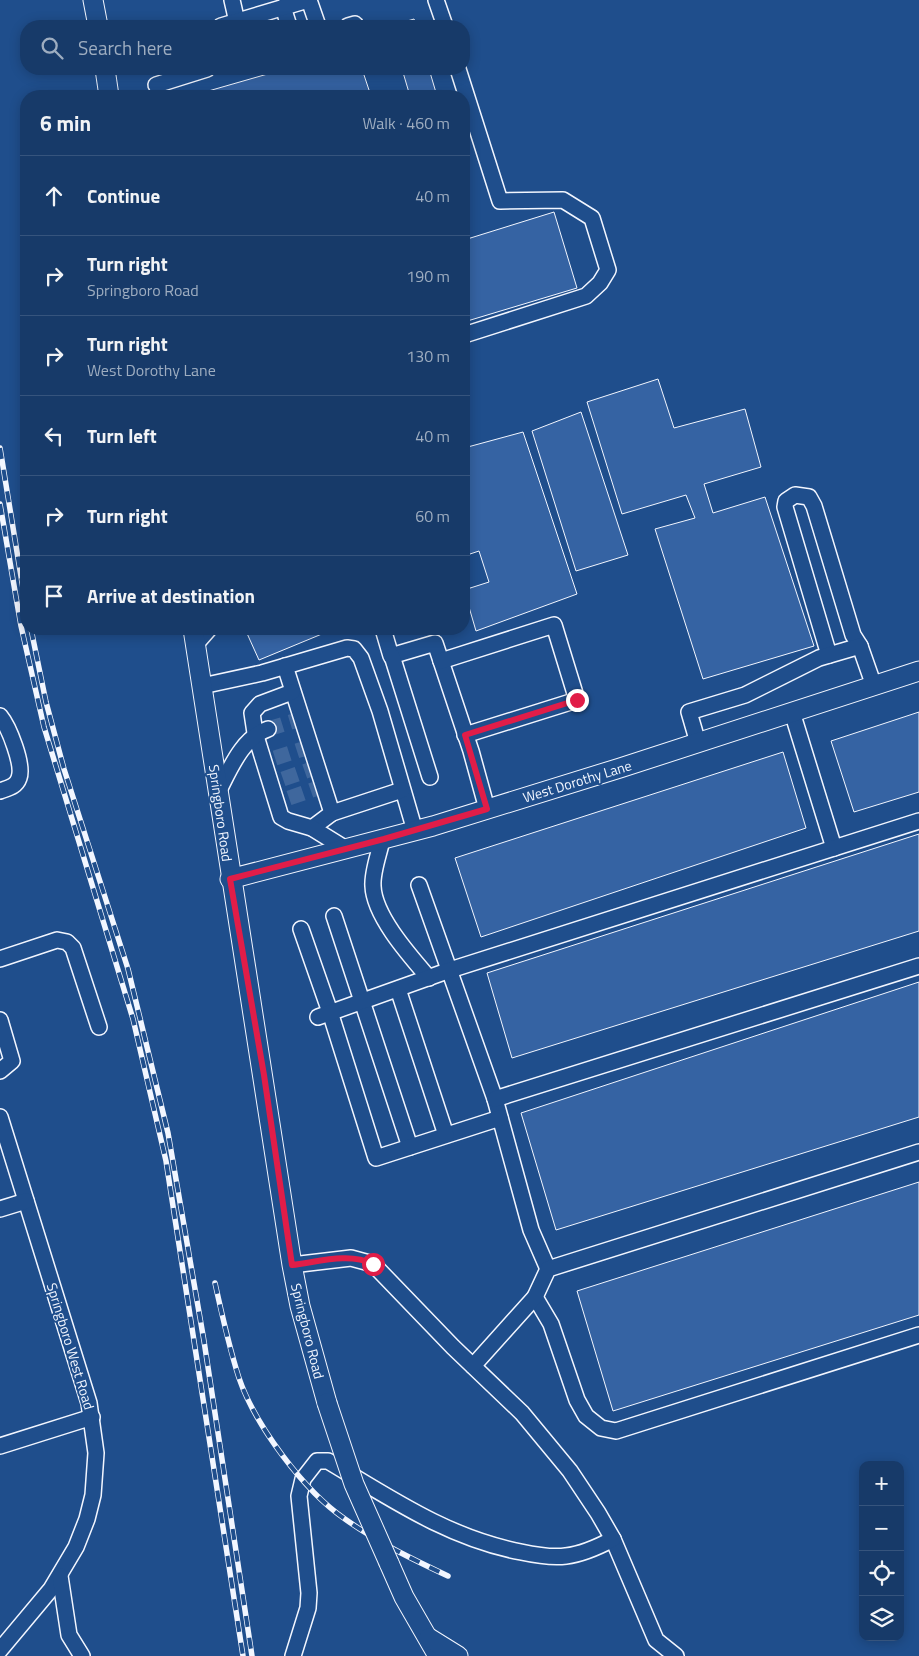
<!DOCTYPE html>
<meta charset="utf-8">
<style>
:root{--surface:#173a69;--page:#20416f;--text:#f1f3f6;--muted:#9eadc0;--line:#36547d}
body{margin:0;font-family:"Titillium Web",sans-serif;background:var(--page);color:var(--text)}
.controls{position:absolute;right:15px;bottom:15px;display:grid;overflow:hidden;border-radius:10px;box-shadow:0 2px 12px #0003}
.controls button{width:45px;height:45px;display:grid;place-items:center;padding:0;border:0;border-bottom:1px solid var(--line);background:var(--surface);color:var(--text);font:25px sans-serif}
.stop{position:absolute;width:15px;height:15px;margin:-11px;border:4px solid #e11d48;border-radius:50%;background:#fff}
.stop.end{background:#e11d48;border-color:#fff;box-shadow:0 1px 5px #0008}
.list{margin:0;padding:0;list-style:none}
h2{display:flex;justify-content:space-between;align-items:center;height:65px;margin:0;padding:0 20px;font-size:21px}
h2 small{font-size:16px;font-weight:400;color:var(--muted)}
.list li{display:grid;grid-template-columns:32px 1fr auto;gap:15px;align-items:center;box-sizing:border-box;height:80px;padding:0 20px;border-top:1px solid var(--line)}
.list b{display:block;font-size:19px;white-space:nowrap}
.list p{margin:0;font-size:16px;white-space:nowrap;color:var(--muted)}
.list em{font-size:16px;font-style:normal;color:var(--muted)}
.icon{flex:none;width:28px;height:28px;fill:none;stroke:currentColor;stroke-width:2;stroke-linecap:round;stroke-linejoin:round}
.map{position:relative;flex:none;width:919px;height:1656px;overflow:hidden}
.search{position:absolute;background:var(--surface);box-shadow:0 2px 12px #0003;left:20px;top:20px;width:450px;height:55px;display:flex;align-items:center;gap:12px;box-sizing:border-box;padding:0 18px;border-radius:20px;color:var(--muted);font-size:19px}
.panel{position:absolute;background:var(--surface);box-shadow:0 2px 12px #0003;left:20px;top:90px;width:450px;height:545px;border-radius:20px}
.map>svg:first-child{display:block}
.building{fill:#3563a3;stroke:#f2f6ff}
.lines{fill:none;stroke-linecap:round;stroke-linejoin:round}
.minor-tunnel{stroke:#3f679d;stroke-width:15;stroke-dasharray:15 8;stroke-linecap:butt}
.minor-casing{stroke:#f2f6ff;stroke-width:18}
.major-casing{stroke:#f2f6ff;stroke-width:21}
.minor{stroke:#1f4e8c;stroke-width:15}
.major{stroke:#1f4e8c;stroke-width:19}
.rail-casing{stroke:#f2f6ff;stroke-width:5.5}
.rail{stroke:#1f4e8c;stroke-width:4;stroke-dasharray:11;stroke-linecap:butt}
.major-bridge-casing{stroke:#f2f6ff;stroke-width:21;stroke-linecap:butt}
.major-bridge{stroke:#1f4e8c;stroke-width:19}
.route{stroke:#e11d48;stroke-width:6}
.labels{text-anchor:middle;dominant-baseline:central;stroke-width:4;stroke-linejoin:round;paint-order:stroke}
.street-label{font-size:14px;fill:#f2f6ff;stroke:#1f4e8c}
</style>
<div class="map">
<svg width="919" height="1656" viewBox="0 0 919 1656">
<rect width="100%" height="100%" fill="#1f4e8c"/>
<g class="building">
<polygon points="414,19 417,26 390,26"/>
<polygon points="285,69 362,69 371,96 191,96"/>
<polygon points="402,69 429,69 437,96 410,96"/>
<polygon points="554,212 577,288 464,322 464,240"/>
<polygon points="658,379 674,428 745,409 761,467 704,484 713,513 765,497 814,646 703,679 655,529 695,518 686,495 622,514 587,402"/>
<polygon points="581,412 628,555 576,571 532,431"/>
<polygon points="523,432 577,594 476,631 464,590 489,582 479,551 464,556 464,448"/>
<polygon points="245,629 334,629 259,660"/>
<polygon points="919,712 919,792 854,812 831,741"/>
<polygon points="783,752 806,828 481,937 455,858"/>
<polygon points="919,834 919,931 512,1058 487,973"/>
<polygon points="919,982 919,1117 556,1230 521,1113"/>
<polygon points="919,1182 919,1315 613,1411 577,1291"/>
</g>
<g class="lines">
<g class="minor-tunnel">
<polyline points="268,729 294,721"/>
<polyline points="275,758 303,749"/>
<polyline points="283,779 309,770"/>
<polyline points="289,798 315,789"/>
</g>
<g class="minor-casing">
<g id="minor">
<polyline points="232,0 237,22"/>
<polyline points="309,0 318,26"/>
<polyline points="436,0 445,26"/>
<polyline points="283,7 289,26"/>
<polyline points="221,26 308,0"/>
<polyline points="348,26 355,24"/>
<polyline points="458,69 500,201 563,200 592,218 608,270 600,283 586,296 464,335"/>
<polyline points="156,85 207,69"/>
<polyline points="383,629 391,656 435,643 471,751 487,809"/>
<polyline points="195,645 209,629"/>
<polyline points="829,655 785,507 786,501 795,495 809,497 814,506 853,635 860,646"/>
<polyline points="392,656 430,777"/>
<polyline points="441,661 554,625 577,700 465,735"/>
<polyline points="285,666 332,813 312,828"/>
<polyline points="202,686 262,673 347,648 354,649 361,658 380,711 415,831"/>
<polyline points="292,692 260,704 252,713 255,733 281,817 288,821 312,828 346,849"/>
<polyline points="792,712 834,848"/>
<path d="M0,716C9,727 24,765 19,778C16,787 8,788 0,791"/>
<polyline points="698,743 689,712 745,695 819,658 860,646 874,686"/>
<path d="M218,792C230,769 242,738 268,729"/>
<polyline points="332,813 402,790"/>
<path d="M382,840C379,854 372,872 373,886C374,916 410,956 429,978"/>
<polyline points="419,885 495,1099 531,1230 548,1269"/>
<polyline points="334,916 410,1147"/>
<polyline points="301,929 330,1012 376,1158 500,1118"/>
<polyline points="0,959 57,940 67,942 73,948 99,1027"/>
<polyline points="398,989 446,1135"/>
<polyline points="318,1017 450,970 919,821"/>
<polyline points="0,1020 12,1061 0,1071"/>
<polyline points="495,1099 919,966"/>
<polyline points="0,1117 89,1403 96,1453 93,1495 87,1519 76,1547 51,1589 0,1650"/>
<polyline points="0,1209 26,1201"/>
<polyline points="292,1265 351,1258 373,1264 453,1347 522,1413 570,1471 598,1513 613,1539 656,1640 676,1656"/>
<polyline points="535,1297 551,1324 577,1400 586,1416 601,1428 616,1431 919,1335"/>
<polyline points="473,1366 535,1297 548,1269 919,1152"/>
<polyline points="0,1446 92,1417"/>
<polyline points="60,1576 69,1635 82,1656"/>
<path d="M293,1656L308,1608L309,1593L299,1496L303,1479L317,1461H328C390,1498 448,1538 521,1552C535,1555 552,1558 566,1556C583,1554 598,1547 613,1539"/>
</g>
</g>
<g class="major-casing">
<g id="major">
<polyline points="93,0 98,26"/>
<polyline points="105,69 109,96"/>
<polyline points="193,629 292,1265 300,1306 327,1403"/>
<polyline points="230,879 433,826 620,768 919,671"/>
<polyline points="389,1563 404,1597 438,1656"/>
<polyline points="429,1638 458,1656"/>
</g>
</g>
<use href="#minor" class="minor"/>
<use href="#major" class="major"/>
<g class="rail-casing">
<g id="rail">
<polyline points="0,448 26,607"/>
<polyline points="0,504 21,626 44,727 133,1019 166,1161 243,1656"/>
<polyline points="31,629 46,702 64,769 128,969 168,1133 204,1341 252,1656"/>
<path d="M215,1283C222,1315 229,1347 239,1378C255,1425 304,1491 345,1519C377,1542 412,1559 448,1576"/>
</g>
</g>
<use href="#rail" class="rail"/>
<g class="major-bridge-casing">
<polyline id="major-bridge" points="327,1403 354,1484 389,1563"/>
</g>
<use href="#major-bridge" class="major-bridge"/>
</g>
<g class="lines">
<path class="route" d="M373,1264C349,1252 318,1262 292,1265L264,1075L230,879L384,839L487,809L465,735L577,700"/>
</g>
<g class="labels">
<g class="street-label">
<text transform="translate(577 781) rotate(-17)">West Dorothy Lane</text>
<text transform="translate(221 813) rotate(82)">Springboro Road</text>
<text transform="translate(308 1331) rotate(76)">Springboro Road</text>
<text transform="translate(71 1346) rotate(73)">Springboro West Road</text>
</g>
</g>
</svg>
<div class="controls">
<button>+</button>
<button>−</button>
<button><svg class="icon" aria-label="locate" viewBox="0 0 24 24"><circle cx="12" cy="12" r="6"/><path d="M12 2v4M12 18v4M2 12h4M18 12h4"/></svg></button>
<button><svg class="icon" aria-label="layers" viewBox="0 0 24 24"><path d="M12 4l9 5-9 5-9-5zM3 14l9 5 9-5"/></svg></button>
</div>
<div class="stop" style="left:373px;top:1264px"></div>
<div class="stop end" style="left:577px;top:700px"></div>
<div class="search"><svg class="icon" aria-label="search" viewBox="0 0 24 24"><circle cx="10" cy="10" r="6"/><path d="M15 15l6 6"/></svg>Search here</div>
<section class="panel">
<h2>6 min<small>Walk · 460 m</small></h2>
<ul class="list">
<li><svg class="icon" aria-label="ahead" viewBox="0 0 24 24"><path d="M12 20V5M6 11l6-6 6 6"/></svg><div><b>Continue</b></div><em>40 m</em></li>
<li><svg class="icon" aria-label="right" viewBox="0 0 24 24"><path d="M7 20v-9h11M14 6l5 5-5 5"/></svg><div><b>Turn right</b><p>Springboro Road</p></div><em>190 m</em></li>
<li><svg class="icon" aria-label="right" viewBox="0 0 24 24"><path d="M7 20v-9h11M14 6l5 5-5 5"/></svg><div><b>Turn right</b><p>West Dorothy Lane</p></div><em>130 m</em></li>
<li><svg class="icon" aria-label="left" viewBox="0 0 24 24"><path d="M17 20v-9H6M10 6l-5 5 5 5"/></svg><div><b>Turn left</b></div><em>40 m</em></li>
<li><svg class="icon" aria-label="right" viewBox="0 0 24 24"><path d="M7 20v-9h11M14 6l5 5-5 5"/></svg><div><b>Turn right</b></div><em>60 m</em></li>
<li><svg class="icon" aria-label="arrive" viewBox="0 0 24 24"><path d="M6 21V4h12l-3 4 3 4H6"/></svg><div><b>Arrive at destination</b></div></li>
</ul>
</section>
</div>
